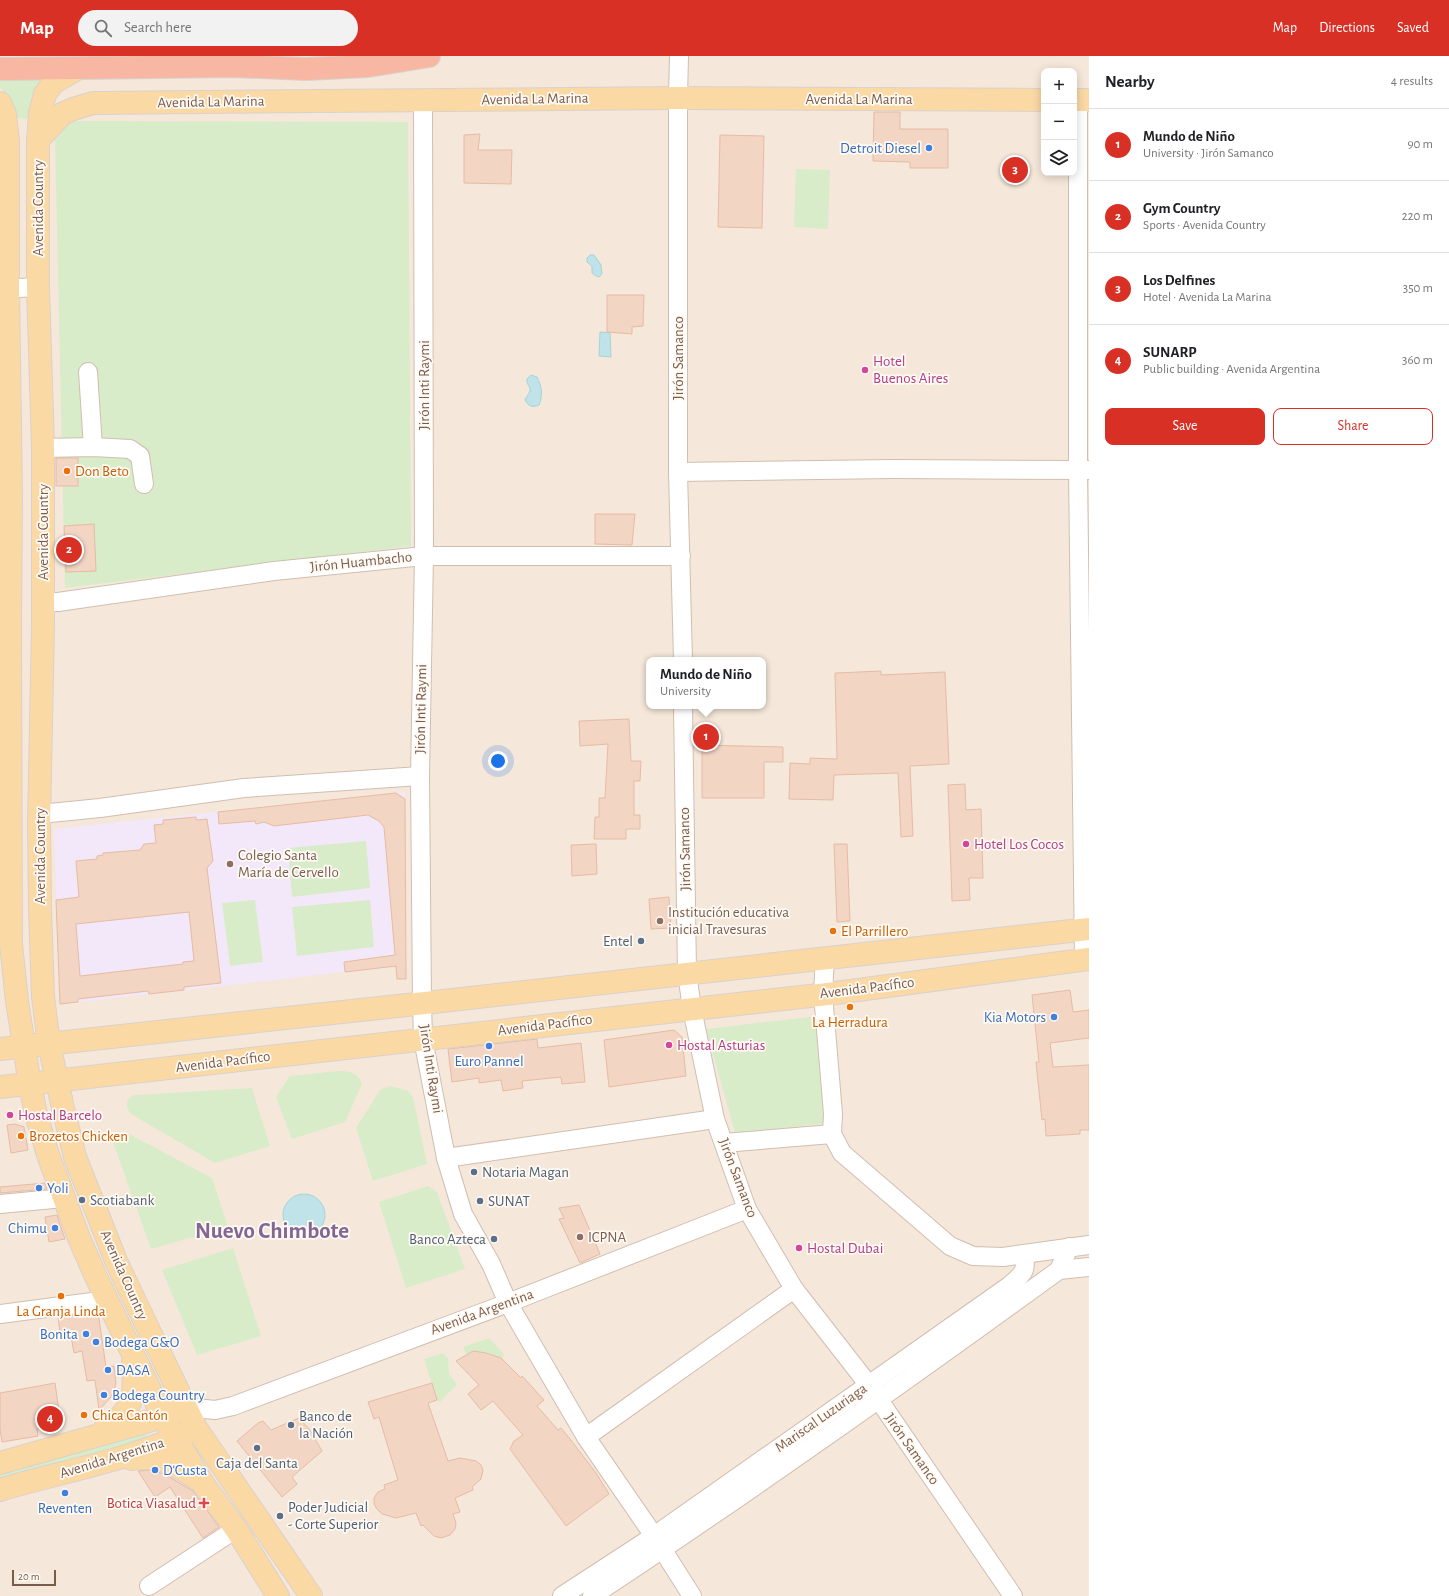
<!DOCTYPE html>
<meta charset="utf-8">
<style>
:root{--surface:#fff;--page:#f2f2f2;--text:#202124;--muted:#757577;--line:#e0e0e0;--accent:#d93025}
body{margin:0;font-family:"Alegreya Sans",sans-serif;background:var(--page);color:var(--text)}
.controls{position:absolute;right:12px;top:12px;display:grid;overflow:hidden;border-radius:8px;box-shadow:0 2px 10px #0003}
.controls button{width:36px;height:36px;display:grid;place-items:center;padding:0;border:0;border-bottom:1px solid var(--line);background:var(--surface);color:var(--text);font:20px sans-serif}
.scale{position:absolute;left:12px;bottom:10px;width:44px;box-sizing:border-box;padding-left:4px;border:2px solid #7a5c4d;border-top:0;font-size:11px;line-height:14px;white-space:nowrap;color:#7a5c4d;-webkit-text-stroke:3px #fffaf3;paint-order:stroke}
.you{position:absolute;left:498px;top:705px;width:14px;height:14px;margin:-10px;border:3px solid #fff;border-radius:50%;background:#1a73e8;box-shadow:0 0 0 6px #1a73e833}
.badge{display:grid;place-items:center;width:26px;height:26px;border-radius:50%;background:var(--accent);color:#fff;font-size:13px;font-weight:700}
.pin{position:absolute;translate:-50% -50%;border:2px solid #fff;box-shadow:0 1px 4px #0006}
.popup{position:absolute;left:646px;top:601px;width:120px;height:52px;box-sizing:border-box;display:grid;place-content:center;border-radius:8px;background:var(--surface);filter:drop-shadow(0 1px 3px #0005);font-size:13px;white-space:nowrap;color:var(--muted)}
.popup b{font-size:15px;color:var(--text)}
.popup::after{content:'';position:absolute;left:50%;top:100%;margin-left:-8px;border:8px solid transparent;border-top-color:var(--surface)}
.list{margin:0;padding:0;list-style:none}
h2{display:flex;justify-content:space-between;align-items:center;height:52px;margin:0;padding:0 16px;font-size:17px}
h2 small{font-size:13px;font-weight:400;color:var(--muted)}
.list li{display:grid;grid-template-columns:26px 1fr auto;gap:12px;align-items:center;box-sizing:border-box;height:72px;padding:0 16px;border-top:1px solid var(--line)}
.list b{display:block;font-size:15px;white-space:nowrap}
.list p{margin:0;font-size:13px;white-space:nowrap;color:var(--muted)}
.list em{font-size:13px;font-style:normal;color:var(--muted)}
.actions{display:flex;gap:8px;padding:12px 16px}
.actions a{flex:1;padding:9px 0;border:1px solid var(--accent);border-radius:8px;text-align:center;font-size:14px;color:var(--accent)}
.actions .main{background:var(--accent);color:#fff}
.icon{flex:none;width:22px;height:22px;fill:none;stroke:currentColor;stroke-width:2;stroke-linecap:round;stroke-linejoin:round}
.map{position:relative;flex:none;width:1089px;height:1540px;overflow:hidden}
header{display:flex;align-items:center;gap:24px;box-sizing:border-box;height:56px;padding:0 20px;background:var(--accent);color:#fff}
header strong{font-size:19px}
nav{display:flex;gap:22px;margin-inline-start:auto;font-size:14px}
.search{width:280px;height:36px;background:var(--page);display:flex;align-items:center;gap:10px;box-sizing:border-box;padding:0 14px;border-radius:22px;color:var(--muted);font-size:15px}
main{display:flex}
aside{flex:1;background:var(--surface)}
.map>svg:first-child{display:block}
.residential{fill:#f5e8da;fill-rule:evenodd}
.education{fill:#f3e8fa}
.green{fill:#d8ecc9}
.water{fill:#bfe3e8;stroke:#a5d3da}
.building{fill:#f3d5c3;stroke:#e6bba3;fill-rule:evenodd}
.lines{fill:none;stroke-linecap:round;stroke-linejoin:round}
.minor-casing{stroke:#d1beb0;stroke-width:20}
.major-casing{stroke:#dad1cd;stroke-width:24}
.highway-casing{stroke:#dad1cd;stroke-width:24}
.minor{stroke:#fff;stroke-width:18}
.major{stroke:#fbd9a5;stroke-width:22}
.highway{stroke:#f7b7a3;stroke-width:22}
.shop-dot{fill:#3f7fe0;stroke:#fffaf3;stroke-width:1.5}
.hotel-dot{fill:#d1479c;stroke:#fffaf3;stroke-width:1.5}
.food-dot{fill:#e8710a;stroke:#fffaf3;stroke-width:1.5}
.education-dot{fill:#8d6e63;stroke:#fffaf3;stroke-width:1.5}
.service-dot{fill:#5c6f8a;stroke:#fffaf3;stroke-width:1.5}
.health-dot{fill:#e0444e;stroke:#fffaf3;stroke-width:1.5}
.labels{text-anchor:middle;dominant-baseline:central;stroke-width:3.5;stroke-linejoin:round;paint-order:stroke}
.street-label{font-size:15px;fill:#7a5c4d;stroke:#fffaf3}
.shop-label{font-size:15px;fill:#366cbe;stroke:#fffaf3;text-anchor:start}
.hotel-label{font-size:15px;fill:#b23c85;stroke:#fffaf3;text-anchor:start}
.food-label{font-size:15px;fill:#c56008;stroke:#fffaf3;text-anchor:start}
.education-label{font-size:15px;fill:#785e54;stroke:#fffaf3;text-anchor:start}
.service-label{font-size:15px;fill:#4e5e75;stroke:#fffaf3;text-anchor:start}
.health-label{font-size:15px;fill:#be3a42;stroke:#fffaf3;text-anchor:end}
.town-label{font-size:23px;font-weight:bold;fill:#846695;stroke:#fffaf3}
</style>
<header>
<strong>Map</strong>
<div class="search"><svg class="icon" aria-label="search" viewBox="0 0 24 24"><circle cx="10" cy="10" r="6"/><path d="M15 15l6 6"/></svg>Search here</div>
<nav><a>Map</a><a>Directions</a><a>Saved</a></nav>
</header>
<main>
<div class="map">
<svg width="1089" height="1540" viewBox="0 0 1089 1540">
<rect width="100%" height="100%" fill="#fdf6ec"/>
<path class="residential" d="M0,0H1089V1540H0ZM1044,15H1074V117H1044ZM649,604H763V650H649Z"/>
<polygon class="education" points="405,736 406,909 60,948 54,773"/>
<g class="green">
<polygon points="0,17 44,17 30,63 11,62 8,44 0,30"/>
<polygon points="69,65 408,66 411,490 65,532 55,84"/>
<polygon points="796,113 830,114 828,173 794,171"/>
<polygon points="366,785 370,832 292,841 288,792"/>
<polygon points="255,844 263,906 230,910 222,847"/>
<polygon points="370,844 374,891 297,900 292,851"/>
<polygon points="818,960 829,1067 735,1077 706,973"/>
<path d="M339,1015C350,1015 358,1017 362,1028L345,1066L292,1083L276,1041L290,1020Z"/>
<polygon points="390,1030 407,1034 413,1041 427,1108 373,1125 356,1072 380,1034"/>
<path d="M252,1032L270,1090L215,1107L131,1058C125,1052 125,1042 135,1039Z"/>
<polygon points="125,1077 131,1079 212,1122 228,1171 151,1193 113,1086 116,1080"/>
<polygon points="428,1130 435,1134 437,1136 465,1213 406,1232 379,1146"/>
<polygon points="233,1192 261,1280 197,1299 162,1214"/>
<path d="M489,1282L505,1299L501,1302C490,1297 478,1293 466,1298L463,1291Z"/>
<polygon points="443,1297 448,1302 449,1318 457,1328 440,1346 437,1344 424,1303"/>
<polygon points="141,1367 148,1377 141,1387 0,1427 0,1409"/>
</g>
<g class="water">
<polygon points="590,199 594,199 601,209 602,218 599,221 596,220 592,217 592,210 587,206 587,202"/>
<polygon points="600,276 610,277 611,301 599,300"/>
<path d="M531,319L537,321C542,331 543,339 539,349C531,352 529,350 525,344C526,341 529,338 530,335C531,331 526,328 527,323Z"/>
<circle cx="304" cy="1159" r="21"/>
</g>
<g class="building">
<polygon points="874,56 900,56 900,73 948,73 948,112 910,112 910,106 873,105"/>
<polygon points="480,78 478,94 512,94 511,128 464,127 464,79"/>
<polygon points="720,79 764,80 762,172 718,171"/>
<polygon points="607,239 644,239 643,270 632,271 632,278 607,276"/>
<rect x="56" y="402" width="22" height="28"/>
<polygon points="595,458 635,458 632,489 595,488"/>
<polygon points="94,468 96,515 66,516 64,470"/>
<polygon points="881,615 881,619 945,616 949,708 910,710 913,780 901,781 898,717 834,719 833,744 789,743 790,707 810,708 810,702 837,703 835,617"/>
<polygon points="629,663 631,705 641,705 640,725 634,725 634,759 640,759 640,773 626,773 626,783 594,783 595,761 599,761 599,742 605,742 608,688 580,690 579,665"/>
<polygon points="702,689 783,691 783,706 764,706 764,742 702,742"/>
<polygon points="965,728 966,754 981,753 983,822 969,822 970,844 952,845 948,729"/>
<polygon points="396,737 405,743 406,923 397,923 396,910 345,916 344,906 395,899 384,771 379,765 368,759 274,770 264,766 256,768 255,765 219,768 218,756"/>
<path d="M196,761V764L207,763L213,805L207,812L221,927L184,931V934L149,938L148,935L78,943V946L60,948L56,844L79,841L76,805L97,803V800L103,799V797L140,794L144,788L156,787L154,769L163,768V764ZM189,856L194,905L183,906V908L80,920L76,868Z"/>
<polygon points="596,788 597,818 572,820 571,789"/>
<polygon points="834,788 847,788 850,865 837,866"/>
<polygon points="669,841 671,872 651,873 649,843"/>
<polygon points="1070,934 1073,956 1089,954 1089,982 1050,987 1053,1011 1089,1009 1089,1074 1080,1074 1080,1078 1046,1080 1045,1063 1042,1064 1036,1006 1039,1006 1032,939"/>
<polygon points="674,974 682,981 686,1020 609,1031 604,984"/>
<polygon points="537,983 538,992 581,987 585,1026 562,1028 561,1021 522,1025 523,1032 503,1035 501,1024 479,1027 479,1022 452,1026 448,993"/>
<polygon points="15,1068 24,1071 28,1094 11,1097 7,1069"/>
<polygon points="45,1127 47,1133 0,1137 0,1131"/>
<polygon points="579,1149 600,1198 580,1207 559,1163 564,1162 559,1152"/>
<polygon points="57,1159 65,1183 49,1186 45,1161"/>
<polygon points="98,1256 106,1311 114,1310 116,1328 111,1341 99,1354 95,1324 87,1325 82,1295 74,1297 70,1274 60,1276 58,1261"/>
<polygon points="473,1295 486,1297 501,1302 521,1322 522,1320 544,1344 537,1350 558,1374 561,1372 570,1383 596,1417 609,1438 566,1470 510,1393 514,1385 523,1379 493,1345 481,1354 468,1338 479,1329 456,1305"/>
<polygon points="55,1327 61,1369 37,1373 38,1380 2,1386 0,1373 0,1337"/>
<polygon points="432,1327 437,1344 428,1347 448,1405 460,1402 476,1405 481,1409 483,1414 481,1423 472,1431 473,1434 455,1442 460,1456 453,1458 456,1467 455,1473 450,1479 441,1482 434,1480 423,1469 421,1470 416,1457 396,1462 382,1458 377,1453 374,1448 374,1442 378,1436 385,1433 384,1429 398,1424 379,1361 374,1363 368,1346"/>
<polygon points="299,1362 310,1374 322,1395 292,1421 297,1428 282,1441 237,1385 258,1367 263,1365 271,1374"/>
<polygon points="152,1414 166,1419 193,1435 219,1471 203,1482 170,1431 155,1441 138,1415"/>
</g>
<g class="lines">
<g class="minor-casing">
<g id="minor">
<polyline points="679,0 678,42 678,416 683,604"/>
<polyline points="1078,44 1078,414 1084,904"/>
<polyline points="423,45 424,500 420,720 422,947 423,983 446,1102 463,1158 491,1208 508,1247 586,1381 654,1480 692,1540"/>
<polyline points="0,233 38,231"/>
<polyline points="88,316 93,391"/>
<polyline points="43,392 93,391 130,393 140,400 144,428"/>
<polyline points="678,416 893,413 1089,414"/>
<polyline points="43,546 58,546 274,515 424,500 681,500"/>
<polyline points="683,650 687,917 692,953 715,1063 747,1153 794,1233 868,1328 1013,1540"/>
<polyline points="40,758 100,752 244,732 420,720"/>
<polyline points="825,901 823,938 833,1058 832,1078 842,1097 950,1190 973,1200 1003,1201 1024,1198"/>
<polyline points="724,1087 832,1078"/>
<polyline points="446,1102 715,1063"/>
<polyline points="0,1148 64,1142"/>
<polyline points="1059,1214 1089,1211"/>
<polyline points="0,1258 107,1244"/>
<polyline points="186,1351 215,1354 233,1350 508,1247 747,1153"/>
<polyline points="586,1381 794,1233"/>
<polyline points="149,1530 236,1473"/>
<path d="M562,1540L654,1480L1009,1230C1023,1218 1027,1216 1024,1198L1089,1189"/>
<path d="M592,1540C750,1436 905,1326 1059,1214L1069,1191"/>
</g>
</g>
<g class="major-casing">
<g id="major">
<polyline points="77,13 53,27 45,38 40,57 38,87 38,231 43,392 43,569 39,768 40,853 43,941 49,988 63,1052 75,1101 116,1205 133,1241 196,1372 311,1540"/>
<polyline points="1074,44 1089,44"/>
<polyline points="0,47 5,58 8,85 8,232 11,441 10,573 11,888 17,945 30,1029 36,1058 48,1099 79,1182 96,1221 163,1361 202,1426 236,1473 278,1540"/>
<polyline points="38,84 62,58 73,53 93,47 678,42 1044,44"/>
<polyline points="0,993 407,949 1089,873"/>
<polyline points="0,1031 828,938 1089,903"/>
<path d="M104,1374C135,1352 135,1341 133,1305"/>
<path d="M131,1403C138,1402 146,1402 153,1402C170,1404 185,1415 199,1424"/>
<polyline points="0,1407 163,1361 175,1356"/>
<path d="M0,1434C62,1415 129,1405 188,1376"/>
</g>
</g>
<g class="highway-casing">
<polyline id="highway" points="0,13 233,10 306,13 368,10 429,0"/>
</g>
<use href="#minor" class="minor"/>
<use href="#major" class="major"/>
<use href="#highway" class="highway"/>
</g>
<g class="shop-dot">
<circle cx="929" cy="92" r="4"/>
<circle cx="1054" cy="961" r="4"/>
<circle cx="489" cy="990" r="4"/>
<circle cx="39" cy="1132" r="4"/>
<circle cx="55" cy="1172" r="4"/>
<circle cx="86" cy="1278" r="4"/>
<circle cx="96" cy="1286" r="4"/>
<circle cx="108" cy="1314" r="4"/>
<circle cx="104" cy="1339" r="4"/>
<circle cx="155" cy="1414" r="4"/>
<circle cx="65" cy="1437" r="4"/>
</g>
<g class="hotel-dot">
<circle cx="865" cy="314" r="4"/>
<circle cx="966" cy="788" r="4"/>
<circle cx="669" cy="989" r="4"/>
<circle cx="10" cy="1059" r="4"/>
<circle cx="799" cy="1192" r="4"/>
</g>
<g class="food-dot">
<circle cx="67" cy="415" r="4"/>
<circle cx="833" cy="875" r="4"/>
<circle cx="850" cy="951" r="4"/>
<circle cx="21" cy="1080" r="4"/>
<circle cx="61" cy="1240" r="4"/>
<circle cx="84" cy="1359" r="4"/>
</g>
<g class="education-dot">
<circle cx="230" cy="808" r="4"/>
<circle cx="660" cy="865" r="4"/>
<circle cx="580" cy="1181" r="4"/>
</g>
<g class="service-dot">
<circle cx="641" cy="885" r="4"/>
<circle cx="474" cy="1116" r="4"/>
<circle cx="82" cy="1144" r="4"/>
<circle cx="480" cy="1145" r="4"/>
<circle cx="494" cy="1183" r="4"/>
<circle cx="291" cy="1369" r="4"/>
<circle cx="257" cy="1392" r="4"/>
<circle cx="280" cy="1460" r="4"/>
</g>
<path class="health-dot" d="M202 1441h4v4h4v4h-4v4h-4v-4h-4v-4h4z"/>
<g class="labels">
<g class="street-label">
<text transform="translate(535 43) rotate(-1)">Avenida La Marina</text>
<text x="859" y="43">Avenida La Marina</text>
<text transform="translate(211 46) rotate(-1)">Avenida La Marina</text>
<text transform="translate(38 152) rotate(-90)">Avenida Country</text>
<text transform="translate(678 302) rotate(-90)">Jirón Samanco</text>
<text transform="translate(424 329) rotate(-90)">Jirón Inti Raymi</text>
<text transform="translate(43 476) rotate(-90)">Avenida Country</text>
<text transform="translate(361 506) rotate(-6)">Jirón Huambacho</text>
<text transform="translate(421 653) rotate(-89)">Jirón Inti Raymi</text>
<text transform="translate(685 793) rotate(-91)">Jirón Samanco</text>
<text transform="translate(40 800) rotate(-90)">Avenida Country</text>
<text transform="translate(867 932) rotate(-7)">Avenida Pacífico</text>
<text transform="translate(545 969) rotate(-7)">Avenida Pacífico</text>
<text transform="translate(223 1006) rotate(-7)">Avenida Pacífico</text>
<text transform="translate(431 1013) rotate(81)">Jirón Inti Raymi</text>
<text transform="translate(738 1122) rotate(69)">Jirón Samanco</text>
<text transform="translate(124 1219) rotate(66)">Avenida Country</text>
<text transform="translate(482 1256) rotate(-20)">Avenida Argentina</text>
<text transform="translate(821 1362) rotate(-35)">Mariscal Luzuriaga</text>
<text transform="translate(912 1393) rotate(55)">Jirón Samanco</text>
<text transform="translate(112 1402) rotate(-17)">Avenida Argentina</text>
</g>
<g class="shop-label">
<text x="921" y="92" text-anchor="end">Detroit Diesel</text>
<text x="1046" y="961" text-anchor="end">Kia Motors</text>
<text x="489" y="1005" text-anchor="middle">Euro Pannel</text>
<text x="47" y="1132">Yoli</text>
<text x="47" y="1172" text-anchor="end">Chimu</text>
<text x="78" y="1278" text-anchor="end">Bonita</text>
<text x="104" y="1286">Bodega G&amp;O</text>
<text x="116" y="1314">DASA</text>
<text x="112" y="1339">Bodega Country</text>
<text x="163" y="1414">D'Custa</text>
<text x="65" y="1452" text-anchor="middle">Reventen</text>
</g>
<g class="hotel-label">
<text x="873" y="305">Hotel<tspan x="873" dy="17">Buenos Aires</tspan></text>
<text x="974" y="788">Hotel Los Cocos</text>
<text x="677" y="989">Hostal Asturias</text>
<text x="18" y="1059">Hostal Barcelo</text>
<text x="807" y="1192">Hostal Dubai</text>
</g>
<g class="food-label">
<text x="75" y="415">Don Beto</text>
<text x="841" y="875">El Parrillero</text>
<text x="850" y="966" text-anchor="middle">La Herradura</text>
<text x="29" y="1080">Brozetos Chicken</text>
<text x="61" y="1255" text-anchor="middle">La Granja Linda</text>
<text x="92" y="1359">Chica Cantón</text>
</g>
<g class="education-label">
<text x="238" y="799">Colegio Santa<tspan x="238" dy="17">María de Cervello</tspan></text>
<text x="668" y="856">Institución educativa<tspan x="668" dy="17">inicial Travesuras</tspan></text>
<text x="588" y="1181">ICPNA</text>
</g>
<g class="service-label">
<text x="633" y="885" text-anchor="end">Entel</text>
<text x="482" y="1116">Notaria Magan</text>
<text x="90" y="1144">Scotiabank</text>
<text x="488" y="1145">SUNAT</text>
<text x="486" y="1183" text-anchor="end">Banco Azteca</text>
<text x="299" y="1360">Banco de<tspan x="299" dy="17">la Nación</tspan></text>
<text x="257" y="1407" text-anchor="middle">Caja del Santa</text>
<text x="288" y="1451">Poder Judicial<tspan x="288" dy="17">- Corte Superior</tspan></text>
</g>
<g class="health-label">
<text x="196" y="1447">Botica Viasalud</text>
</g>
<g class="town-label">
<text x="272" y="1175">Nuevo Chimbote</text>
</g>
</g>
</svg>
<div class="controls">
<button>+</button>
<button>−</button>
<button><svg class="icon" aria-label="layers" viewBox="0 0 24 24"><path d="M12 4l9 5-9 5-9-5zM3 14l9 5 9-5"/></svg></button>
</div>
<div class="scale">20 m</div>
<div class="you"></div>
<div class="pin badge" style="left:706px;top:681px">1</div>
<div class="popup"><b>Mundo de Niño</b>University</div>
<div class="pin badge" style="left:69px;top:494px">2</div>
<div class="pin badge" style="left:1015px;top:114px">3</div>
<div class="pin badge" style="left:50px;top:1363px">4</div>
</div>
<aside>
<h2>Nearby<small>4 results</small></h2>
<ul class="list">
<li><span class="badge">1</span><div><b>Mundo de Niño</b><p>University · Jirón Samanco</p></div><em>90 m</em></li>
<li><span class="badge">2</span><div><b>Gym Country</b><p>Sports · Avenida Country</p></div><em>220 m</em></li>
<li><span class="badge">3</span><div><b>Los Delfines</b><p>Hotel · Avenida La Marina</p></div><em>350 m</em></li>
<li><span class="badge">4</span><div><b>SUNARP</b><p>Public building · Avenida Argentina</p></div><em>360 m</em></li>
</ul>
<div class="actions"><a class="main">Save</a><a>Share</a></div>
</aside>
</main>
